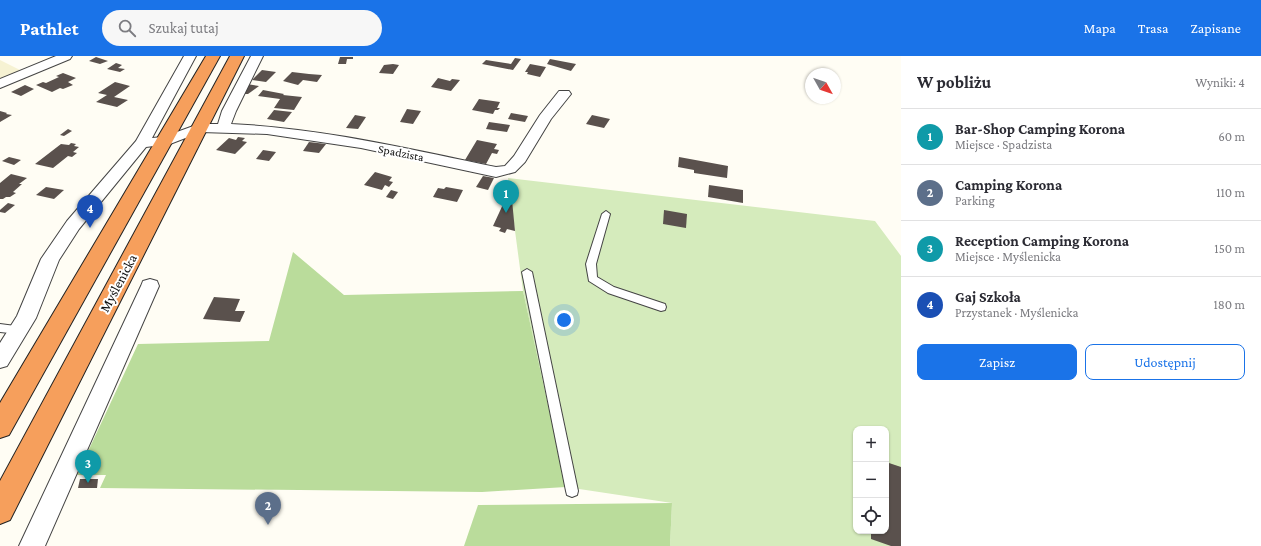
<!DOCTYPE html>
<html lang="pl">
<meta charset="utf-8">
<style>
:root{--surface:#fff;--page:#f7f7f7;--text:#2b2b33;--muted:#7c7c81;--line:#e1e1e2;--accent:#1a73e8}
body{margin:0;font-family:"Crimson Pro",serif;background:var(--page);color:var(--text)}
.controls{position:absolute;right:12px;bottom:12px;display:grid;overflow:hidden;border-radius:8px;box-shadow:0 1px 3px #0004}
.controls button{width:36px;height:36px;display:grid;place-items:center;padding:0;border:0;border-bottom:1px solid var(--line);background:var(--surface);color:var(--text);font:20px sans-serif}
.compass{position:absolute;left:805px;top:12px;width:36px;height:36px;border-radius:50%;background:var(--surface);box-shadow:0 1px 3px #0004;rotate:130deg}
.you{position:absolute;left:564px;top:264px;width:14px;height:14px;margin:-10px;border:3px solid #fff;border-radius:50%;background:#1a73e8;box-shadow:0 0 0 6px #1a73e833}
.badge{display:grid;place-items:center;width:26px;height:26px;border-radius:50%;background:var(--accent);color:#fff;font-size:13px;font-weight:700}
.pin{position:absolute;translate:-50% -33px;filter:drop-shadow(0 1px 2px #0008)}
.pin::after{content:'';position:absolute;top:21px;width:14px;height:12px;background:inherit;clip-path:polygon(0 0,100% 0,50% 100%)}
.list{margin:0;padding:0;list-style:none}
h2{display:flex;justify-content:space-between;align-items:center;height:52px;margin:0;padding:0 16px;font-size:17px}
h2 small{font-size:13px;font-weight:400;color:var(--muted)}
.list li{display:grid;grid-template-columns:26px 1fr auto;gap:12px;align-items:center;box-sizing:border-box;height:56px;padding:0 16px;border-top:1px solid var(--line)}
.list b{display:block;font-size:15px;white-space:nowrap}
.list p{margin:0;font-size:13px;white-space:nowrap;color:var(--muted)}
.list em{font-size:13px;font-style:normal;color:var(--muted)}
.actions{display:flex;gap:8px;padding:12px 16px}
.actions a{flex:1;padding:9px 0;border:1px solid var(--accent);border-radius:8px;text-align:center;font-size:14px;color:var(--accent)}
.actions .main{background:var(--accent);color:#fff}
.icon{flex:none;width:22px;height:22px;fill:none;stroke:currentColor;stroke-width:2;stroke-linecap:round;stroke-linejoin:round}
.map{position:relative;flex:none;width:901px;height:490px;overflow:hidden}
header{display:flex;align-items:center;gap:24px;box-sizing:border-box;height:56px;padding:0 20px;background:var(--accent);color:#fff}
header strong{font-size:19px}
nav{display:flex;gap:22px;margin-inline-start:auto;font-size:14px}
.search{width:280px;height:36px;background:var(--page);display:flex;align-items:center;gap:10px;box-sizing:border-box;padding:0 14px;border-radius:22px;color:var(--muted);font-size:15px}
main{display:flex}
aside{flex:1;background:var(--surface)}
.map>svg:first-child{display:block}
.farmland{fill:#f6f2d3}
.green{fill:#d5ebbc;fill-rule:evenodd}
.forest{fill:#badc9b}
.building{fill:#5a514d}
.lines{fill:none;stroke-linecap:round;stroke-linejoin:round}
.lane-casing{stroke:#444;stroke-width:2}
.street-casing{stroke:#444;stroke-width:2}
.highway-casing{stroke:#222;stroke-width:2}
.lane{fill:#fff;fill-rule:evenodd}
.street{fill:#fff;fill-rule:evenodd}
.highway{fill:#f69f5c;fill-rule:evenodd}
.labels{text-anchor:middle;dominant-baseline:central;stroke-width:4;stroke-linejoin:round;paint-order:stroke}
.far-street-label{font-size:12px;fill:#111;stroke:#fff}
.street-label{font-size:14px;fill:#111;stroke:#fff}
</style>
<header>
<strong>Pathlet</strong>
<div class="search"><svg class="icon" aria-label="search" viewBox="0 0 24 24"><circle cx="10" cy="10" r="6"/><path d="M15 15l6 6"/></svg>Szukaj tutaj</div>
<nav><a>Mapa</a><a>Trasa</a><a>Zapisane</a></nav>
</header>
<main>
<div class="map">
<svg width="901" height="490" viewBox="0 0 901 490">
<rect width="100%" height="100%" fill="#fffdf4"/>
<polygon class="farmland" points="0,4 22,15 0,24"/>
<path class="green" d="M508,122L875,165L901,200V490H670L672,447L566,431L523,235ZM856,373H886V475H856Z"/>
<g class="forest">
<polygon points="293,196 344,239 523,235 566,431 482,436 100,432 106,419 77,419 138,288 269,285"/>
<polygon points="672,447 670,490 464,490 478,449"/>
</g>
<g class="building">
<polygon points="96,1 108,5 100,8 89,5"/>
<polygon points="340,1 353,1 353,3 347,3 346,8 338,8"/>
<polygon points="515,2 521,3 513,14 482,8 486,4 511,8"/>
<polygon points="550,3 576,8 571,15 547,8"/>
<polygon points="116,7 122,9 118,12 125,13 120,16 107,13"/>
<polygon points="393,8 399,9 393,18 379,17 384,9"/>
<polygon points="530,8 546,11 540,21 527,18 528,16 525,16"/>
<polygon points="262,14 276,16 266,26 252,24"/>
<polygon points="292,16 309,18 322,19 317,26 303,24 298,29 283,25"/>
<polygon points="63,17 76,22 68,26 73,29 63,33 60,32 52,36 36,29 43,26 46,27 59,21 56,20"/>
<polygon points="438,22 450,25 452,23 460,24 451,35 431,31"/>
<polygon points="115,26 130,30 114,41 128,44 117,51 96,46 107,39 98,37"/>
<polygon points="247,28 259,30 248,38 242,38"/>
<polygon points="25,29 34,33 21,40 11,36"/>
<polygon points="263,34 284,38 283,39 302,41 294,54 274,52 280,43 258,40"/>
<polygon points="479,43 500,46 497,52 500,52 498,54 495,54 493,58 472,54"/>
<polygon points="407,53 421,55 413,68 400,66"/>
<polygon points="274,54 292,56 284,66 267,63"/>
<polygon points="0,55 7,57 6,58 12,59 0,66"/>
<polygon points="511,57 528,60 525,66 508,63"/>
<polygon points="355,59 366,61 358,73 346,72"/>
<polygon points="592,59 610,63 604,72 586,68"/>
<polygon points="489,66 510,69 507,76 486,73"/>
<polygon points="68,73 72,75 64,80 60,79"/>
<polygon points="238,81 245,82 242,85 247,86 235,98 216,94 229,82 236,84"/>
<polygon points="477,84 497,88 494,93 499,94 497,98 492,97 486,108 465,104"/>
<polygon points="309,86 326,88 319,97 303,95"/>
<polygon points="71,87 76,88 74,90 79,91 73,96 77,97 72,101 68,100 53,112 35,108 61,88 69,89"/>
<polygon points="263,94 276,96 269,105 256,103"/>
<polygon points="9,101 21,104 14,109 2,105"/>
<polygon points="679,101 728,110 727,122 694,117 694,114 678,111"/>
<polygon points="375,116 392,121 389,125 393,126 389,131 385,129 382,134 364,129"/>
<polygon points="11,118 27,122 19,128 22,128 13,136 16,137 10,141 6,141 3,143 0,143 0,127"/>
<polygon points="483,120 494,122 488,134 476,131"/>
<polygon points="709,129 743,134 743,147 708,141"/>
<polygon points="46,131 64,134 54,143 36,139"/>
<polygon points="446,131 463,134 457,146 433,141 438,132 444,133"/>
<polygon points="391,134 398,136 393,143 386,141"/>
<polygon points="505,144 512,144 515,175 507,173 505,177 499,175 501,172 493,170"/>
<polygon points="8,147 15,149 5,157 0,156 0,154"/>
<polygon points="664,154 687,158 686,172 663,168"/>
<polygon points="214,241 240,243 235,255 245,255 240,266 203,263"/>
<polygon points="886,406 901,411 901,490 891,490 871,483 871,475 886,475 886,426 888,427"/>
<polygon points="80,423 98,423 97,432 78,432"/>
</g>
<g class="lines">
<g class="lane-casing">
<g id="lane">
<polygon points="606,155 610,158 596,208 597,221 614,231 665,248 666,251 665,254 661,255 608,237 589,225 586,208 602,158"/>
<polygon points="527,213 532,216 578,435 577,439 572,441 567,439 566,435 522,216"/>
<polygon points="0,268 23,271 24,274 23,277 19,278 0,276"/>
</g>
</g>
<g class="street-casing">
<g id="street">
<polygon points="56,0 72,0 70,3 0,32 0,23"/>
<path d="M184,0H196L152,82L163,81L199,68H218L222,55L251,0H263L236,55L231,68C321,72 409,93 496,111L505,110L514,100L540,59L559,35H569L571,38L551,63L525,106L515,116L496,121L361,92L267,78L201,76L170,88L146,91L79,173L59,204L36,262L7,310L0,312V287L17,260L41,203L67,165L136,85Z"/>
<polygon points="150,223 157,225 159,230 45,490 19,490 141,230 143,225"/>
</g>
</g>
<g class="highway-casing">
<g id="highway">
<polygon points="206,0 220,0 9,379 0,382 0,347"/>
<polygon points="230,0 244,0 10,464 0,468 0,425"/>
</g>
</g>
<use href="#lane" class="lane"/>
<use href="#street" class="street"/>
<use href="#highway" class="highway"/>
</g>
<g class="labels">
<g class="far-street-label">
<text transform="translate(401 97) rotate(11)">Spadzista</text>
</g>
<g class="street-label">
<text transform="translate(118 227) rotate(-62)">Myślenicka</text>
</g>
</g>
</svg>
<div class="controls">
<button>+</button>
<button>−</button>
<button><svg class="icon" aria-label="locate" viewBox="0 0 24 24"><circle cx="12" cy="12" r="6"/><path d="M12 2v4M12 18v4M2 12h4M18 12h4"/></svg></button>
</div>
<svg class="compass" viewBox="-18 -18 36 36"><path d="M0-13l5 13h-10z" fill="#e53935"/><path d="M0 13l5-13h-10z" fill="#7c7c81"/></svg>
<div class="you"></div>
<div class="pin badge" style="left:506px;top:157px;background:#0f9aa8">1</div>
<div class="pin badge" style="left:268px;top:469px;background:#5c6f8a">2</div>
<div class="pin badge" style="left:88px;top:427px;background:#0f9aa8">3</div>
<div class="pin badge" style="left:90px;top:172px;background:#1a4fb4">4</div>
</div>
<aside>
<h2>W pobliżu<small>Wyniki: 4</small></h2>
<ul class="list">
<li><span class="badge" style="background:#0f9aa8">1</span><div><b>Bar-Shop Camping Korona</b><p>Miejsce · Spadzista</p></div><em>60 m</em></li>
<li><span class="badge" style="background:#5c6f8a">2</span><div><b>Camping Korona</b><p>Parking</p></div><em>110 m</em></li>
<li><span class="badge" style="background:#0f9aa8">3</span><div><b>Reception Camping Korona</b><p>Miejsce · Myślenicka</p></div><em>150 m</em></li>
<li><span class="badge" style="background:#1a4fb4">4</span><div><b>Gaj Szkoła</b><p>Przystanek · Myślenicka</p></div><em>180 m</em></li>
</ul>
<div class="actions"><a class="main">Zapisz</a><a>Udostępnij</a></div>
</aside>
</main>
